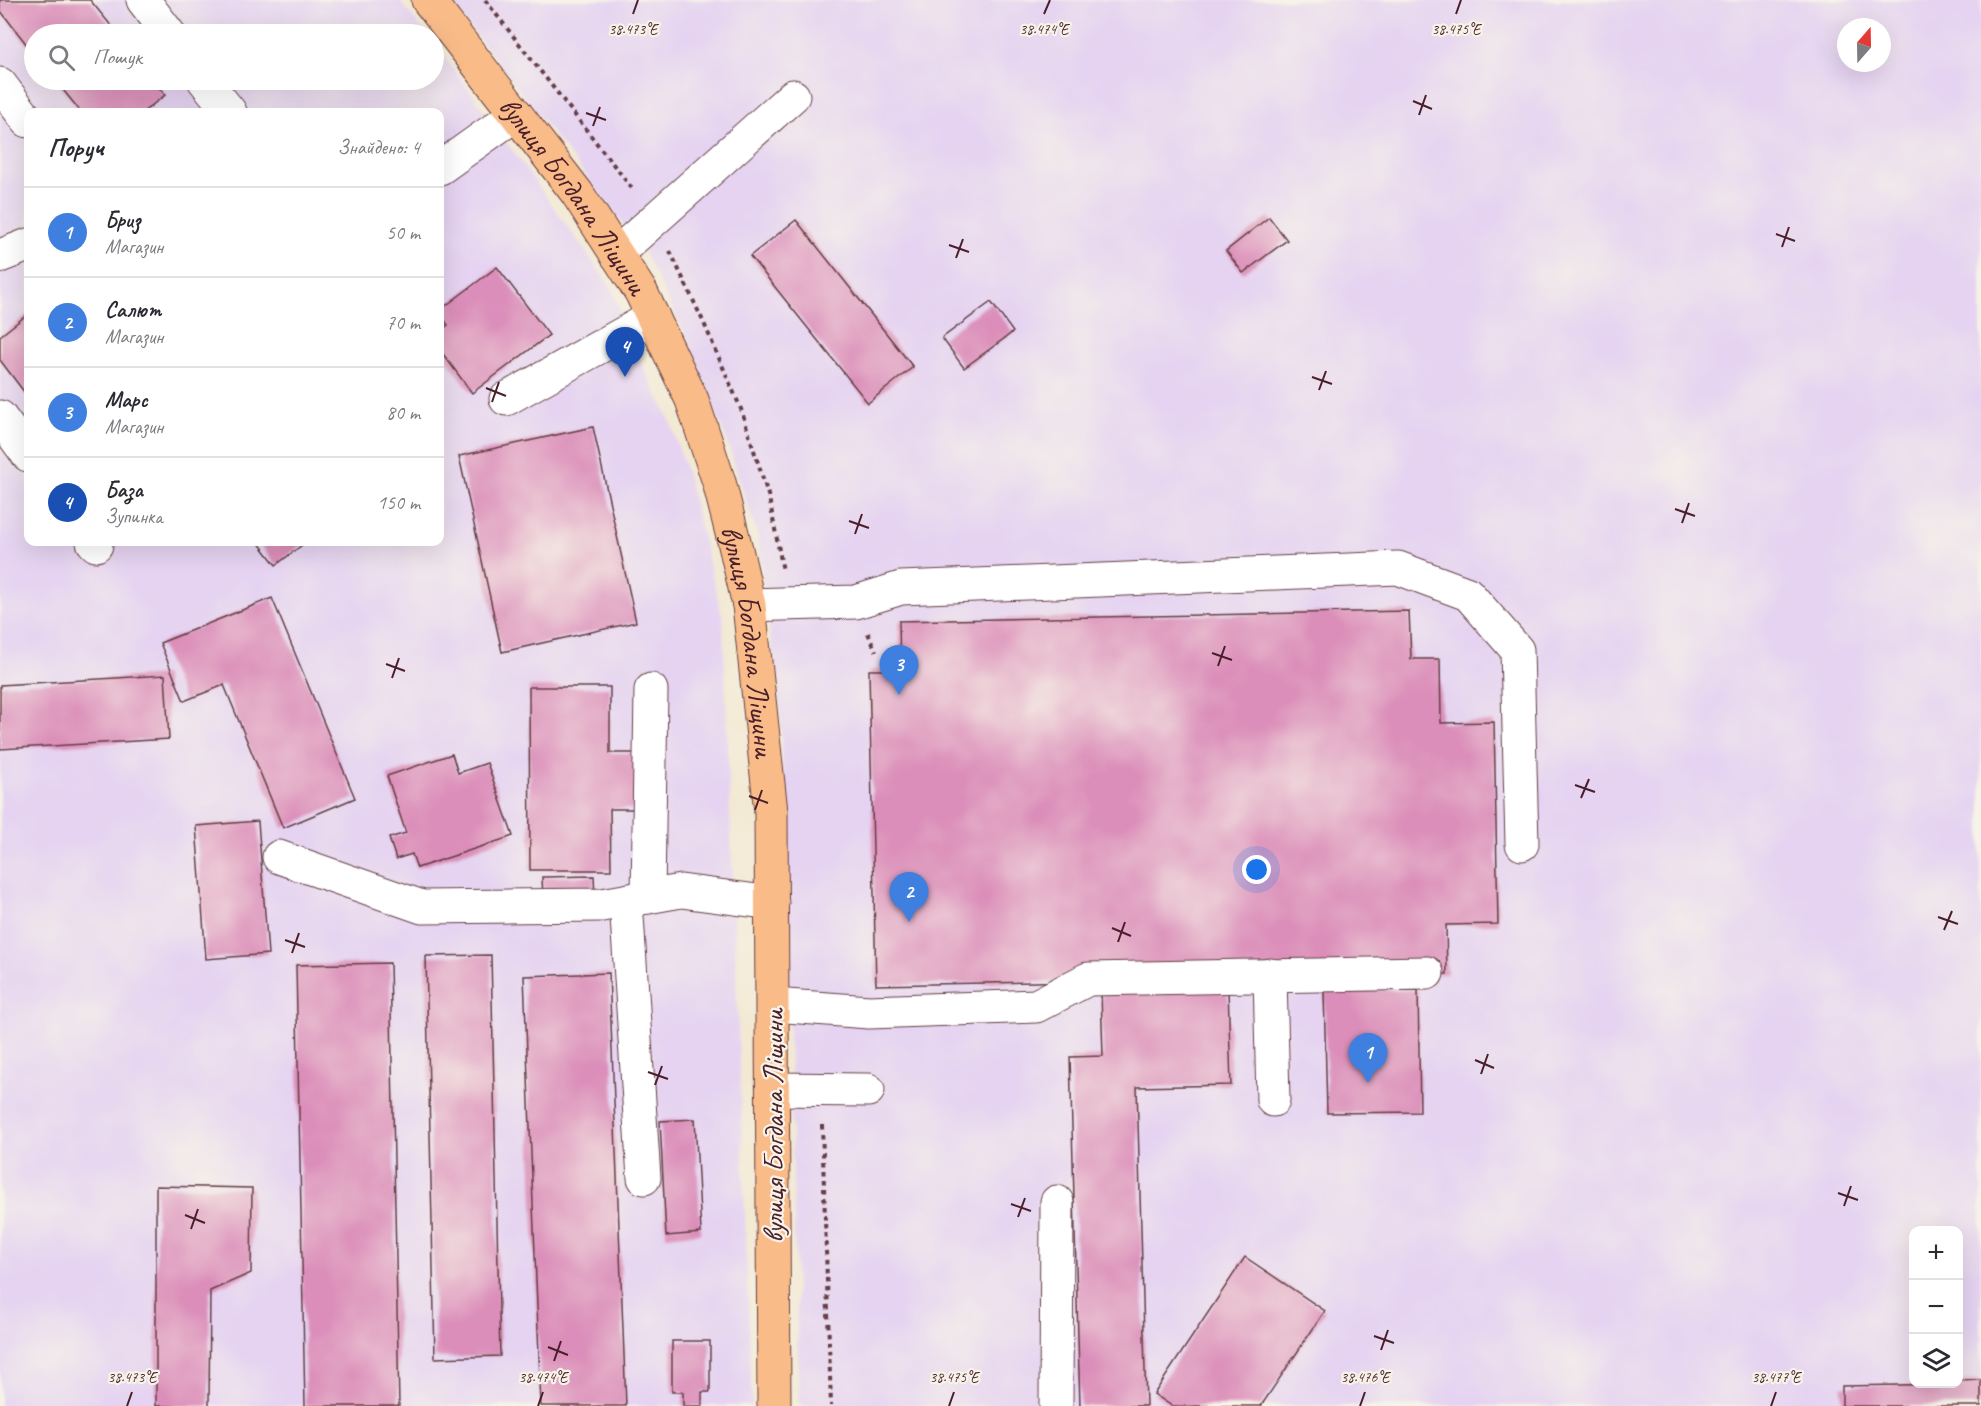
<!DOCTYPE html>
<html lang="uk">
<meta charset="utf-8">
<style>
:root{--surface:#fff;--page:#f2f2f3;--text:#2b2b33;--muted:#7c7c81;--line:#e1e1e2;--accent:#db2777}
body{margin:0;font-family:Caveat,sans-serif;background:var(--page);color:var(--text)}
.controls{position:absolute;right:18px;bottom:18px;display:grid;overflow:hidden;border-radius:12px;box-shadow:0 6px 24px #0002}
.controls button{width:54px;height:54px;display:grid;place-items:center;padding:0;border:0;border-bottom:2px solid var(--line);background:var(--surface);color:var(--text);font:30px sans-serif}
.compass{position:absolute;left:1837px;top:18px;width:54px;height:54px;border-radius:50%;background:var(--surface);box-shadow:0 6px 24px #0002;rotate:20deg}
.you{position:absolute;left:1257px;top:870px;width:21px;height:21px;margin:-15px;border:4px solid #fff;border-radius:50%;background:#1a73e8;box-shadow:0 0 0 9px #1a73e833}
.badge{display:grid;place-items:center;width:39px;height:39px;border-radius:50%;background:var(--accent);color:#fff;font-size:20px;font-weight:700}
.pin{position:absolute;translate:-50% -50px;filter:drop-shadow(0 2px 3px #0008)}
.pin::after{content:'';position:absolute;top:32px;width:21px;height:18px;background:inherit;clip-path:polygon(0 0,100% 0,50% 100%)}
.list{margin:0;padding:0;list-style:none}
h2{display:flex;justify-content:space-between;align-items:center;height:78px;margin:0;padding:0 24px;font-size:26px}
h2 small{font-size:20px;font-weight:400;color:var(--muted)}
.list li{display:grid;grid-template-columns:39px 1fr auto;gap:18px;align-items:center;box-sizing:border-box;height:90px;padding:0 24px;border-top:2px solid var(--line)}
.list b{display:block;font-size:22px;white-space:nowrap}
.list p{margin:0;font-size:20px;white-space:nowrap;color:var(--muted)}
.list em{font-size:20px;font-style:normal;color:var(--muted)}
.icon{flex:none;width:33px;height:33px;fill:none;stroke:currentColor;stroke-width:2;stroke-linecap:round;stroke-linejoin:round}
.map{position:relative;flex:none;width:1981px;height:1406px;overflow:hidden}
.search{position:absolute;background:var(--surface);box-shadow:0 6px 24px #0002;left:24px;top:24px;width:420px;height:66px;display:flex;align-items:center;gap:15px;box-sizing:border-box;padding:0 21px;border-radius:33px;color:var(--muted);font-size:22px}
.panel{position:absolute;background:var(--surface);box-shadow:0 6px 24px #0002;left:24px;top:108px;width:420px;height:438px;border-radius:12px}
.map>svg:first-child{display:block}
.built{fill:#e5d3f1;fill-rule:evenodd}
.building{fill:#db8eb9}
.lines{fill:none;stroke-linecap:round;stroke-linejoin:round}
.minor-casing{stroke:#633d44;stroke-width:35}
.major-casing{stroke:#633d44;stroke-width:35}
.path{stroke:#633d44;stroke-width:4;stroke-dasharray:4.5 4.5;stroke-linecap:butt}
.minor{stroke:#fff;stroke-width:33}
.major{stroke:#f9bc89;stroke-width:33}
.ticks{fill:none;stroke:#4a1f2b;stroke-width:2}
.labels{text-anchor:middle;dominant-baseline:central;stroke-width:4.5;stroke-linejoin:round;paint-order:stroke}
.street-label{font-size:30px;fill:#4a1f2b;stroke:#f7f3e8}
.ticks-label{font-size:15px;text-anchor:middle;fill:#4a1f2b;stroke:#f7f3e8;stroke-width:4.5;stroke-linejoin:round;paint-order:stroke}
</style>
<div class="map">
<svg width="1981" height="1406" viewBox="0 0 1981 1406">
<rect width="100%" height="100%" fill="#f7f3e8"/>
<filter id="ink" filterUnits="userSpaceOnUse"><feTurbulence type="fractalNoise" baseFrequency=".0167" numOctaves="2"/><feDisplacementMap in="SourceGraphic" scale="12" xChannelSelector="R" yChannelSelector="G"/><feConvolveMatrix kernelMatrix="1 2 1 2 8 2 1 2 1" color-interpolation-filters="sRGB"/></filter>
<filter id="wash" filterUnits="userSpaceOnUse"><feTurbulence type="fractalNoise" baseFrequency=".008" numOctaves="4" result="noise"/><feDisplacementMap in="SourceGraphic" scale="24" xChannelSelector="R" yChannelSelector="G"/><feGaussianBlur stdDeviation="1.35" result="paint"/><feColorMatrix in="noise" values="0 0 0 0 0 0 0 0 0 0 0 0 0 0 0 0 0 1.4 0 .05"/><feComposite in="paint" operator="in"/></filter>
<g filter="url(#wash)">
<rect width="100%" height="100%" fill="#f3e9d3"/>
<g class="built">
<path d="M0,0H399L426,34H34V80H434V44L465,84L611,287L642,365L670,420L687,475L723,619L752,1406H0ZM28,112H440V542H28Z"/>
<path d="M449,0H1981V1406H799L781,722L758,537L727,441L689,342L642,248ZM1846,27H1882V63H1846ZM1914,1230H1958V1384H1914Z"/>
</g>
<g id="blocks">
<g class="building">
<polygon points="0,0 90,0 118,34 34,34 34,54 0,10"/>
<polygon points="55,80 153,80 165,95 143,112 81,112"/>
<polygon points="1269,217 1287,240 1243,273 1226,251"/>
<polygon points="796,220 913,367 868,403 750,256"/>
<polygon points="497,267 549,335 472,393 440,350 440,331 448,325 440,314 440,310"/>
<polygon points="991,302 1013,332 964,368 942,338"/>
<polygon points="28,314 28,397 0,360 0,336"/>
<polygon points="593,427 636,622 502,652 459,456"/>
<polygon points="258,542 306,542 276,565"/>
<polygon points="272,598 355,798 283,828 224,685 184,701 160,643"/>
<polygon points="1409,611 1411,659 1440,659 1441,723 1494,722 1498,924 1446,925 1447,974 876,985 869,670 900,670 899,621"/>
<polygon points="165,675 169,739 0,749 0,685"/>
<polygon points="529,687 610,687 610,753 635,753 635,809 610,809 611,870 530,870"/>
<polygon points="452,754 458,773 487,763 513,836 417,868 412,854 396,859 389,838 406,833 387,776"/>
<polygon points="258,821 268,954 206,959 196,826"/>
<polygon points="594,876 595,897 543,899 542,877"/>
<polygon points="491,955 500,1356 435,1358 426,956"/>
<polygon points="390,963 399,1406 305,1406 296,965"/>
<polygon points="609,973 626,1406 541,1406 524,976"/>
<polygon points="1228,988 1231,1085 1137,1087 1146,1406 1080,1406 1070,1057 1103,1056 1101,992"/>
<polygon points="1418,990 1420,1112 1327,1113 1324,991"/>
<polygon points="695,1119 701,1233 666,1236 660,1121"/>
<polygon points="156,1186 252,1188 251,1273 210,1291 209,1406 156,1406"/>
<polygon points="1245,1257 1325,1311 1261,1406 1172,1406 1154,1394"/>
<polygon points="672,1341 710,1341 710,1392 702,1392 702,1406 683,1406 683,1392 672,1392"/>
<polygon points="1981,1380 1981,1406 1842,1406 1842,1386 1958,1384 1958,1381"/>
</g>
</g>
</g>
<g filter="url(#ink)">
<use href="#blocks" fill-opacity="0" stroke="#633d44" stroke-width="1.5"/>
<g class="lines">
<g class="minor-casing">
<g id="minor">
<polyline points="143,0 169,34"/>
<polyline points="204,80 230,112"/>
<polyline points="0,84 28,121"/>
<polyline points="440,168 516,114"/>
<polyline points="616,254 793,96"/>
<polyline points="0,256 28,245"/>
<polyline points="506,399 653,317"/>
<polyline points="0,417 28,455"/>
<polyline points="93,542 96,545"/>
<polyline points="749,605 856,602 901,588 1398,568 1468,594 1517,650 1522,844"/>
<polyline points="279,857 422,907 602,905 681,891 772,903"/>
<polyline points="648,897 651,690"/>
<polyline points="626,901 644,1178"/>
<polyline points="1270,975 1273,1100"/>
<polyline points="773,1005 869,1012 1036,1006 1088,979 1427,973"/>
<polyline points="773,1089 868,1090"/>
<polyline points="1056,1406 1057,1202"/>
</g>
</g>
<g class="major-casing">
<g id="major">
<path id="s1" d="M428,0L577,193L641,292L692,400L719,482L735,545L749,605L771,812L774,1406"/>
</g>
</g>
<g class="path">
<polyline points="485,0 634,191"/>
<polyline points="670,251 703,321 741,409 769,498 783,571"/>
<polyline points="868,633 876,651"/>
<polyline points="822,1125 831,1406"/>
</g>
<use href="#minor" class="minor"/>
<use href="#major" class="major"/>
</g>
</g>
<path class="ticks" d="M633,14L638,0M1044,14L1050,0M1456,14L1461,0M1413,101L1432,109M586,113L606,120M1419,115L1426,95M593,126L600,107M1776,234L1795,241M949,245L969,252M1782,247L1789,227M956,258L963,239M1312,377L1332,384M486,388L506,396M1319,390L1326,371M492,402L499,382M1675,509L1695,516M849,521L869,528M1682,523L1689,503M855,534L862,514M1212,653L1232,660M386,664L405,671M1218,666L1225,646M392,678L399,658M1575,785L1595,792M749,796L768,803M1581,798L1589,779M755,810L762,790M1938,917L1958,924M1112,928L1131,936M1944,930L1952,911M285,940L305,947M1118,942L1125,922M292,953L299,933M1475,1060L1494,1068M648,1072L668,1079M1481,1074L1488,1054M655,1085L662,1066M1838,1193L1858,1200M1011,1204L1031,1211M1844,1206L1851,1186M185,1215L205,1223M1018,1217L1025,1198M191,1229L198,1209M1374,1336L1394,1343M548,1347L568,1355M1381,1350L1388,1330M554,1361L561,1341M127,1406L132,1392M538,1406L543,1392M949,1406L954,1392M1360,1406L1365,1392M1771,1406L1776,1392"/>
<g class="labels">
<g class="street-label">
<text stroke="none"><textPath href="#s1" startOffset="244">вулиця Богдана Ліщини</textPath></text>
<text stroke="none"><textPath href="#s1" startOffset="730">вулиця Богдана Ліщини</textPath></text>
<text transform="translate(773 1126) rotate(-90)">вулиця Богдана Ліщини</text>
</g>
</g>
<g class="ticks-label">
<text x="633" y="34">38.473°E</text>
<text x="1044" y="34">38.474°E</text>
<text x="1456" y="34">38.475°E</text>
<text x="132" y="1382">38.473°E</text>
<text x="543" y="1382">38.474°E</text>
<text x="954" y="1382">38.475°E</text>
<text x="1365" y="1382">38.476°E</text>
<text x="1776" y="1382">38.477°E</text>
</g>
</svg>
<div class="controls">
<button>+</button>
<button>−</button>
<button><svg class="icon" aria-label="layers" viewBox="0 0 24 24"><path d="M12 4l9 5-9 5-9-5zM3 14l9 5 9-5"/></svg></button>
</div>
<svg class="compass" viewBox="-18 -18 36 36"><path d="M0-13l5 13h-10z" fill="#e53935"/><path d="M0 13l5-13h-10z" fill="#7c7c81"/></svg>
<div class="you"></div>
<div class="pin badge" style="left:1368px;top:1083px;background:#3f7fe0">1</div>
<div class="pin badge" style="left:909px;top:922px;background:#3f7fe0">2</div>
<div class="pin badge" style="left:899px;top:695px;background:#3f7fe0">3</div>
<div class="pin badge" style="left:625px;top:377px;background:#1a4fb4">4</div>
<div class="search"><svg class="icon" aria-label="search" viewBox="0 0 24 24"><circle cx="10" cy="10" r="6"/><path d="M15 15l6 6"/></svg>Пошук</div>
<section class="panel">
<h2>Поруч<small>Знайдено: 4</small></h2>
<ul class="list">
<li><span class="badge" style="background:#3f7fe0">1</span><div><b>Бриз</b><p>Магазин</p></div><em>50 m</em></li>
<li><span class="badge" style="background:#3f7fe0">2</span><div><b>Салют</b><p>Магазин</p></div><em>70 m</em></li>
<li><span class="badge" style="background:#3f7fe0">3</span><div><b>Марс</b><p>Магазин</p></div><em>80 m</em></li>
<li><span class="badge" style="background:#1a4fb4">4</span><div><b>База</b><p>Зупинка</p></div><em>150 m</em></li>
</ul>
</section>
</div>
